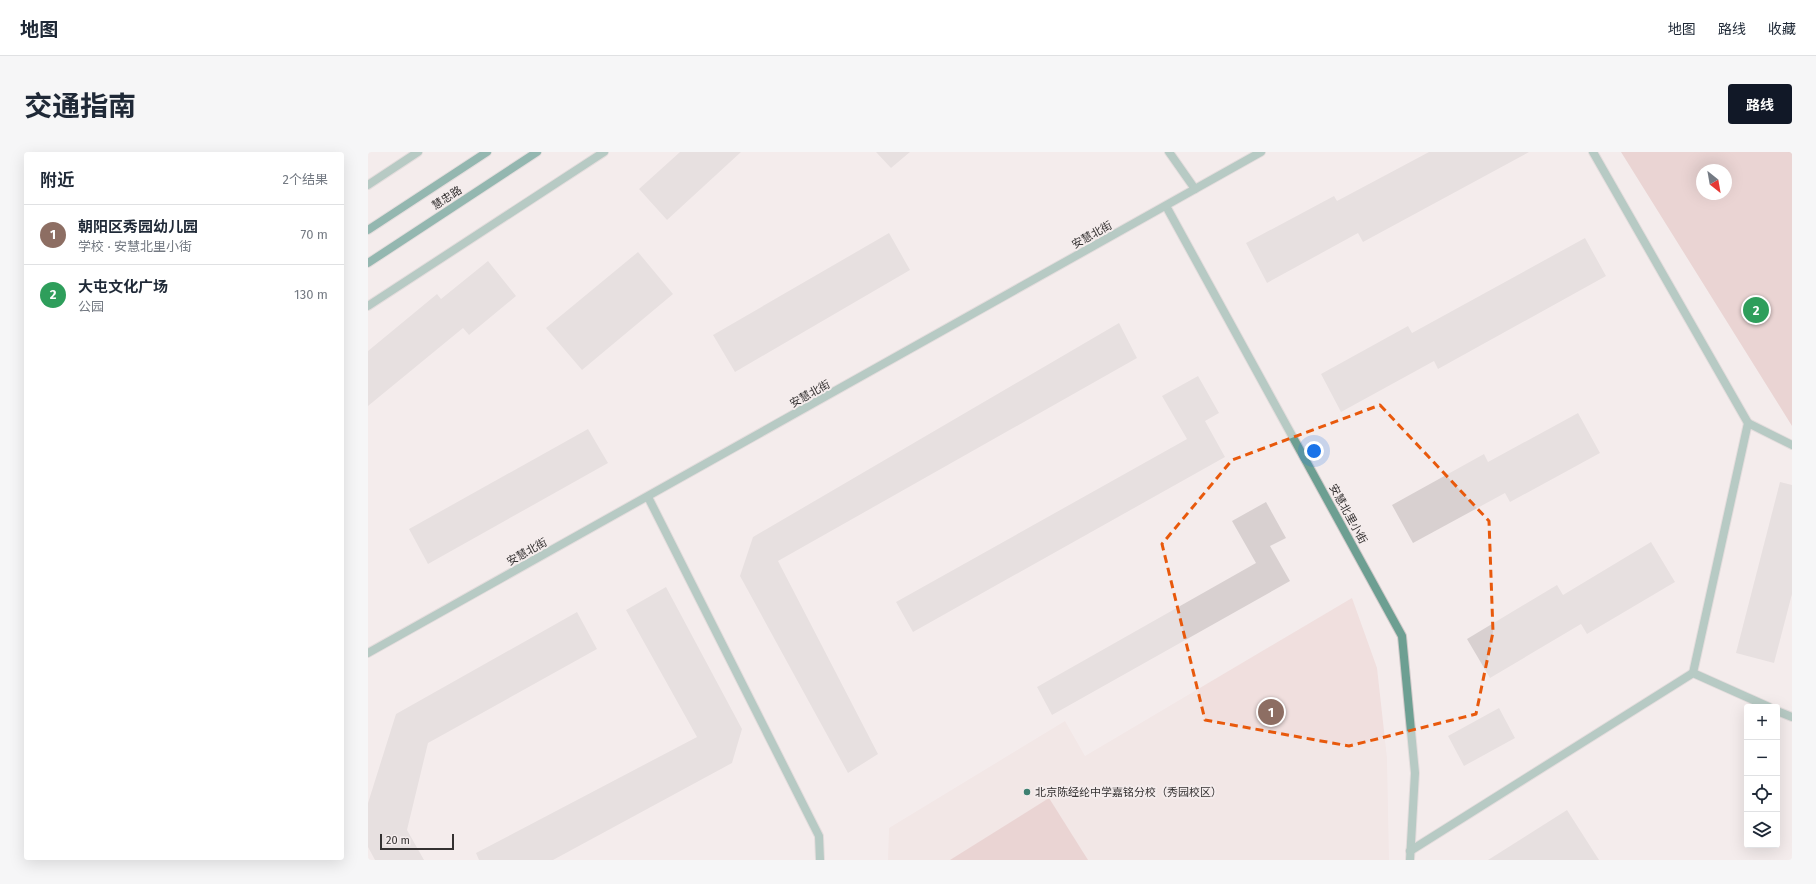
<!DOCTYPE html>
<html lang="zh">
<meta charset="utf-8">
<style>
:root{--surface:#fff;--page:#f6f6f7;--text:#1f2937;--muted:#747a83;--line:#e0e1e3;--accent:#111827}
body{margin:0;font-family:"Fira Sans","Noto Sans SC",sans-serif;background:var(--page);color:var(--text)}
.controls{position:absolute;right:12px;bottom:12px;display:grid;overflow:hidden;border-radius:4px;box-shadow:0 4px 16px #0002}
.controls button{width:36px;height:36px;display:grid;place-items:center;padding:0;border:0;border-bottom:1px solid var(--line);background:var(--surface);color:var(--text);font:20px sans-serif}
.compass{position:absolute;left:1328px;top:12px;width:36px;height:36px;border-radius:50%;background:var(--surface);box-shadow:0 4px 16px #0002;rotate:149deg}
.scale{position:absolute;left:12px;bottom:10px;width:74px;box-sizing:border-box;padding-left:4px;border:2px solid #343131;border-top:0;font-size:11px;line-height:14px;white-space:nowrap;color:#343131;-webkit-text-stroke:3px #f4ecec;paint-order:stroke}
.you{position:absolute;left:946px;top:299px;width:14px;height:14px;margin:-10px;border:3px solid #fff;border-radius:50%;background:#1a73e8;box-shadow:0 0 0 6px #1a73e833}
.badge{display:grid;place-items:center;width:26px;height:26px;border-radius:50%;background:var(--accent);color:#fff;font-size:13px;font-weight:700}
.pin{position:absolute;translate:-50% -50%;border:2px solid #fff;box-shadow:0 1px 4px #0006}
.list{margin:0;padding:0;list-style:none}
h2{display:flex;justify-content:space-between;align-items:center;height:52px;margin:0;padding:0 16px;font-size:17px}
h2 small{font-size:13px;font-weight:400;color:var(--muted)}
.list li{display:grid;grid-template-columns:26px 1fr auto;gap:12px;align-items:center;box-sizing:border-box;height:60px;padding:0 16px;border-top:1px solid var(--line)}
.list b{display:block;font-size:15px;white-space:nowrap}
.list p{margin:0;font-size:13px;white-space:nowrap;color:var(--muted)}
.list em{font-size:13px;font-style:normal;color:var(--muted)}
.icon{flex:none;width:22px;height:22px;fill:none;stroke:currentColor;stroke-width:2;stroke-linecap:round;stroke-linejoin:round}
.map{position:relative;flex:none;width:1424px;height:708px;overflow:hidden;border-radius:4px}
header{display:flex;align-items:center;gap:24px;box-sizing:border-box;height:56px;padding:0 20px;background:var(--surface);border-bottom:1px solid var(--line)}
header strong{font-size:19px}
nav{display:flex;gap:22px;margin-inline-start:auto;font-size:14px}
.intro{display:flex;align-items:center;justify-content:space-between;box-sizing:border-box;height:96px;padding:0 24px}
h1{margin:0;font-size:28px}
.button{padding:10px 18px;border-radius:4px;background:var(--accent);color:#fff;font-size:14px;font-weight:700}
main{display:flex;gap:24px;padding:0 24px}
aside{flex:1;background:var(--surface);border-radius:4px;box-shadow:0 4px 16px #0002}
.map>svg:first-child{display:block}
.built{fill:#f0dfde}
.green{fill:#ddb7b4;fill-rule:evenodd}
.building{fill:#d8d0d0}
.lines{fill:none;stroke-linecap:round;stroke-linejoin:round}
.service-casing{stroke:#d1caca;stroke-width:10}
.minor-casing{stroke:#d1caca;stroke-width:10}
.tertiary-casing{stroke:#d1caca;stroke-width:10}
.secondary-casing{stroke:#d1caca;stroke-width:10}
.service{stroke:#6d9f92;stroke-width:8}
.minor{stroke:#6d9f92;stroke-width:8}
.tertiary{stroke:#6d9f92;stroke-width:8}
.secondary{stroke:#207766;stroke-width:8}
.marked{fill:none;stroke:#e8590c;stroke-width:3;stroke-dasharray:8 5;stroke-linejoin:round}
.poi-dot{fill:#3e8071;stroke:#f4ecec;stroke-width:1.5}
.labels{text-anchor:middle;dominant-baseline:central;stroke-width:4;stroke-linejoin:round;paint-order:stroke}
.street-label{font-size:11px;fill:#343131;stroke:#f4ecec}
.poi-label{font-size:11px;fill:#343131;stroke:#f4ecec;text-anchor:start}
</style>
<header>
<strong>地图</strong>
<nav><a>地图</a><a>路线</a><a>收藏</a></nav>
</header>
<div class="intro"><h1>交通指南</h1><a class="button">路线</a></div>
<main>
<aside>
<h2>附近<small>2个结果</small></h2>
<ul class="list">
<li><span class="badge" style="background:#8d6e63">1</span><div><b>朝阳区秀园幼儿园</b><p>学校 · 安慧北里小街</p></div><em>70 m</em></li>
<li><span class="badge" style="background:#2e9e5b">2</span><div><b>大屯文化广场</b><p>公园</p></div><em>130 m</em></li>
</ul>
</aside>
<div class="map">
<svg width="1424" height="708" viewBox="0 0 1424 708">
<rect width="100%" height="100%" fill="#f4ecec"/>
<polygon class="built" points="984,446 1009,516 1019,606 1021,708 520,708 521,676 697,569 717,604"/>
<g class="green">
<path d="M1253,0H1424V274ZM1334,18H1358V42H1334Z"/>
<polygon points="681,646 720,708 582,708"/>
</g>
<g class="building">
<polygon points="312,0 373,0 299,68 271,37"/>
<polygon points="508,0 542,0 523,16"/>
<polygon points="1061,0 1161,0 995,90 990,81 899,131 878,91 966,44 969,49"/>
<polygon points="521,81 542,118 367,220 345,183"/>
<polygon points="1217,86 1238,124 1070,217 1066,209 973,260 953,222 1040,174 1044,181"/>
<polygon points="270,100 305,142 214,218 178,176"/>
<polygon points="120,109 148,144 101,183 95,176 0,254 0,199 69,142 73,147"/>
<polygon points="751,171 769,206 410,409 510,602 480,621 372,424 385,385"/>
<polygon points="830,224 851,261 837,269 857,305 545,480 528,450 819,287 794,244"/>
<polygon points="1210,261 1232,301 1142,350 1137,341 1045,391 1024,353 1116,302 1120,310"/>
<polygon points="220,277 240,311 60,412 41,377"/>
<polygon points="1412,330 1424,333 1424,442 1406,511 1368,501"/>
<polygon points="898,350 918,386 902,394 922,429 684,563 669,535 888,411 864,369"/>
<polygon points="1283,390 1307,430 1219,482 1213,472 1122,526 1099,487 1189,433 1195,443"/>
<polygon points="298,435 374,577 364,611 185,708 111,708 108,701 329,585 258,458"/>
<polygon points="209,460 229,497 60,591 39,678 56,708 7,708 0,695 0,651 28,562"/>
<polygon points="1131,556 1147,586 1096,614 1080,584"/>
<polygon points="1199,658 1231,708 1120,708"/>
</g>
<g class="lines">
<g class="service-casing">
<polyline id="service" points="801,0 827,37"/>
</g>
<g class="minor-casing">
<g id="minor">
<polyline points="1225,0 1380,271 1424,293"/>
<polyline points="798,54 1034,484 1047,621 1042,708"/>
<polyline points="280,345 451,684 452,708"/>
<polyline points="0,501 893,0"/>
<polyline points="1325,521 1380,271"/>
<polyline points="1409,559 1424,565"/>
<polyline points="1042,699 1325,521 1401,555"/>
</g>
</g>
<g class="tertiary-casing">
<g id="tertiary">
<polyline points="0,33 50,0"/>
<polyline points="0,154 236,0"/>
</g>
</g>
<g class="secondary-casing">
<g id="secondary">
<polyline points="0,78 119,0"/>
<polyline points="0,111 169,0"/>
</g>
</g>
<use href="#service" class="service"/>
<use href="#minor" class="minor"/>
<use href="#tertiary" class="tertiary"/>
<use href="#secondary" class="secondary"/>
</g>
<path d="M0 0H1424V708H0ZM1012,253L1121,369L1125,480L1108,562L981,594L837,568L794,392L864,308Z" fill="#f4ecec" fill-opacity=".55" fill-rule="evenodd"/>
<path class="marked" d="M1012,253L1121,369L1125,480L1108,562L981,594L837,568L794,392L864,308Z"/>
<circle class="poi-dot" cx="659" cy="640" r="4"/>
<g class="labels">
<g class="street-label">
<text transform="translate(79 46) rotate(-33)">慧忠路</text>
<text transform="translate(724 83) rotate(-29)">安慧北街</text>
<text transform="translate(442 242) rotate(-29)">安慧北街</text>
<text transform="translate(980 362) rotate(61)">安慧北里小街</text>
<text transform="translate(159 400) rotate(-29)">安慧北街</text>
</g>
<g class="poi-label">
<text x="667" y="640">北京陈经纶中学嘉铭分校（秀园校区）</text>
</g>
</g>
</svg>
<div class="controls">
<button>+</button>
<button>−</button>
<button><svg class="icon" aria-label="locate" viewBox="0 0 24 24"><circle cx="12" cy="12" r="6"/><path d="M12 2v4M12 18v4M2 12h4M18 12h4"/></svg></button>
<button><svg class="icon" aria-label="layers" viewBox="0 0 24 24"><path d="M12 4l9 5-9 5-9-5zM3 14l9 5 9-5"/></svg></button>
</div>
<svg class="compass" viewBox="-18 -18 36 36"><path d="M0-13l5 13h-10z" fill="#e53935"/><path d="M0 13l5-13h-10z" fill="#747a83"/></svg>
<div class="scale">20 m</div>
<div class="you"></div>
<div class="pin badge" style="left:903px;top:560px;background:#8d6e63">1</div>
<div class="pin badge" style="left:1388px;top:158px;background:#2e9e5b">2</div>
</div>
</main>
